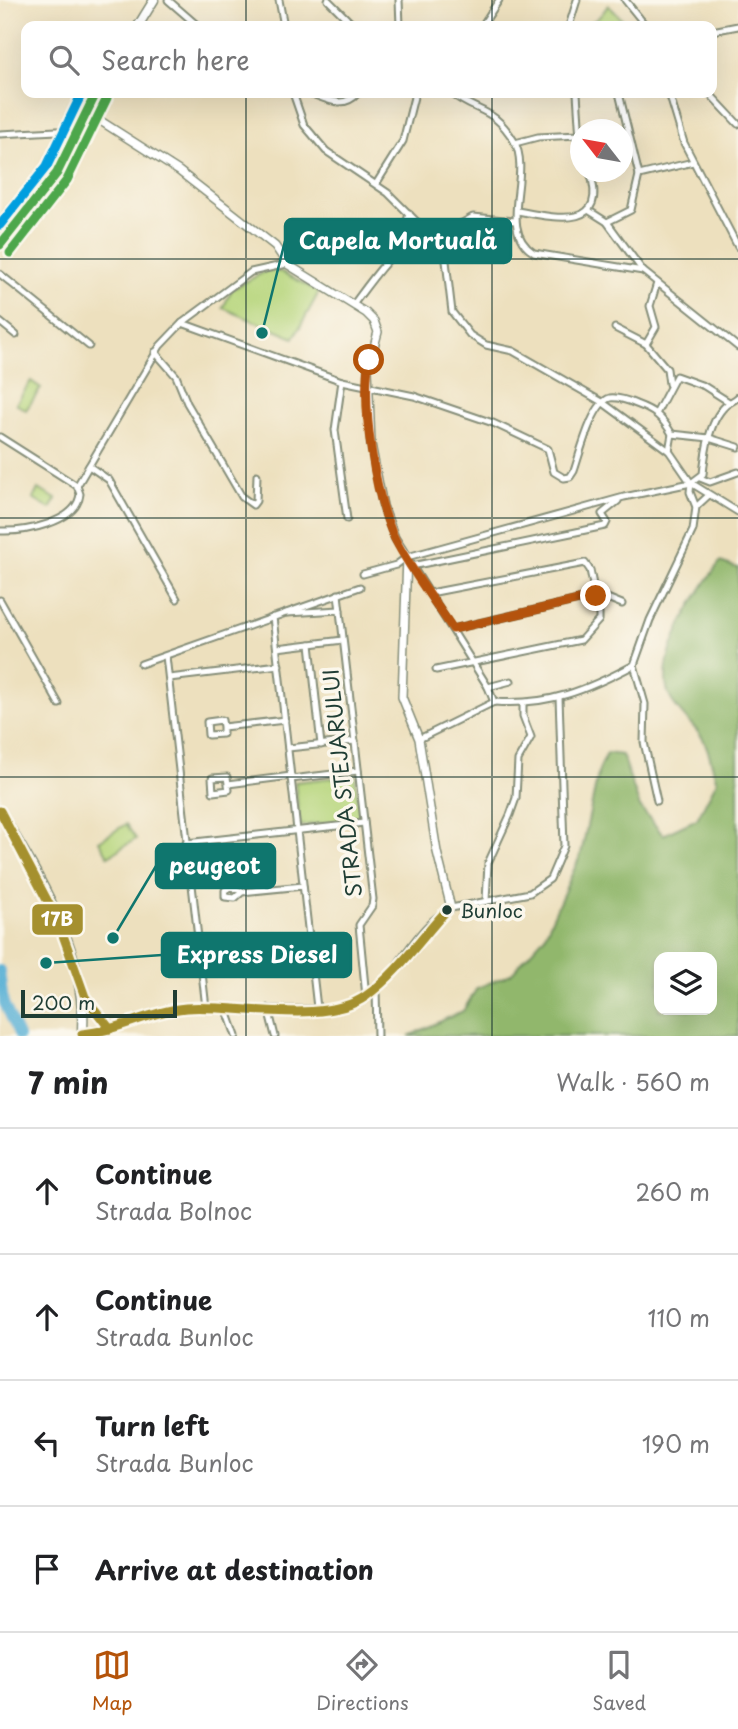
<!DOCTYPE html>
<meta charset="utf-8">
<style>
:root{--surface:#fff;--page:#f2f2f2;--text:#202124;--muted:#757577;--line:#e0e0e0;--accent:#b45309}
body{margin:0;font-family:"Playpen Sans",sans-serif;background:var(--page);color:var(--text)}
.controls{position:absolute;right:21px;bottom:21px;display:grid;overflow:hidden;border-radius:14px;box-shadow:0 7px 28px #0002}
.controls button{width:63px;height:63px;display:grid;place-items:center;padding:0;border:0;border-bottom:2px solid var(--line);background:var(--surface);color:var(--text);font:35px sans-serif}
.compass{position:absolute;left:570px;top:119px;width:63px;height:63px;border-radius:50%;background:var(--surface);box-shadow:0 7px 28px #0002;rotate:301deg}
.scale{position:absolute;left:21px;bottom:18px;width:156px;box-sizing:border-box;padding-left:7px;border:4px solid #1f3d34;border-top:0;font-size:19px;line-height:24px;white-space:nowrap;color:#1f3d34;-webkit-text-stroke:5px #fbf7ec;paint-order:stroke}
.stop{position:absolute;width:21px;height:21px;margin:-16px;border:5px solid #b45309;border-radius:50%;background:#fff}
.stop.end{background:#b45309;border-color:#fff;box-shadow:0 2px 7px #0008}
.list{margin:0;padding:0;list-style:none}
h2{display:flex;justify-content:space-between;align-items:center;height:91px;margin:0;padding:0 28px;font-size:30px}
h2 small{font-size:23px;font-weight:400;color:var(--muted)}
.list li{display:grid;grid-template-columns:46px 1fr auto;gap:21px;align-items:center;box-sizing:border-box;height:126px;padding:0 28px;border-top:2px solid var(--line)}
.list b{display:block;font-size:26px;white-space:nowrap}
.list p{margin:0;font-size:23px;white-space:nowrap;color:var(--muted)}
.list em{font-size:23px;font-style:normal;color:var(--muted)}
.icon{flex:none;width:38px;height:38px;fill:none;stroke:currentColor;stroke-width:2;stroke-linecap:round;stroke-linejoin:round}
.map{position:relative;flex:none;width:738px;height:1036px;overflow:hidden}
.search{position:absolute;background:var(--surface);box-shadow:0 7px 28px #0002;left:21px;right:21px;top:21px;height:77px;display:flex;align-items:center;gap:18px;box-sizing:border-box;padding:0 24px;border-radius:14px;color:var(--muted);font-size:26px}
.sheet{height:595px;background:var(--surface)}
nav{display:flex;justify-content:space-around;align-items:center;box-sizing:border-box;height:98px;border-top:2px solid var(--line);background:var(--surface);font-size:19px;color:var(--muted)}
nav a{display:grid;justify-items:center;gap:4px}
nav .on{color:var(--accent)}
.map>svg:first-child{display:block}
.green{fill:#b7d67d;stroke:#6b8a58;stroke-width:2}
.forest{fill:#91b76c;stroke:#587a50;stroke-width:2;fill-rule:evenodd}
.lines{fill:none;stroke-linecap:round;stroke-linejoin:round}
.river{stroke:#58b0d5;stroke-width:10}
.minor-casing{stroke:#868e79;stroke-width:9}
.tertiary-casing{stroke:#868e79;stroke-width:10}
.secondary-casing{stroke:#868e79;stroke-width:11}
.trunk-casing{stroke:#868e79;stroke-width:12}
.minor{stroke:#fff;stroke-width:5}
.tertiary{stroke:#fff;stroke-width:7}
.secondary{stroke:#fff;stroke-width:8}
.trunk{stroke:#fff;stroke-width:9}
.bus-1-casing{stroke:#fbf7ec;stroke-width:14}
.bus-2-casing{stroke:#fbf7ec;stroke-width:14}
.bus-3-casing{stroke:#fbf7ec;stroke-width:14}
.bus-4-casing{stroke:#fbf7ec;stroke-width:14}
.bus-1{stroke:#a5902f;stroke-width:9}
.bus-2{stroke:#4ea74b;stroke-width:9}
.bus-3{stroke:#4ea74b;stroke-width:9}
.bus-4{stroke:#029edf;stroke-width:9}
.route{stroke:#b45309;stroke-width:9}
.grid{fill:none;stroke:#1f3d34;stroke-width:2;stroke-opacity:0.55}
.bus-dot{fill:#1f3d34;stroke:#fbf7ec;stroke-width:2.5}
.labels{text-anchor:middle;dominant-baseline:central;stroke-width:7;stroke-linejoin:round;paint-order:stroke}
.bus-label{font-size:19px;fill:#1f3d34;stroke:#fbf7ec;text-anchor:start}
.street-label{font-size:21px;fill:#1f3d34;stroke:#fbf7ec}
.leader{fill:none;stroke:#0f766e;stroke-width:2.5}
.callout-dot{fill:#0f766e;stroke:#fbf7ec;stroke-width:2.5}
.callout{fill:#0f766e;stroke:#0f766e;stroke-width:2.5}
.callout-label{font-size:23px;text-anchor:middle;font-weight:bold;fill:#fff}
.line-badge{stroke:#fbf7ec;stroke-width:2.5}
.badge-label{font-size:19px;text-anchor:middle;font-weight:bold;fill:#fff}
</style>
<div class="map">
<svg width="738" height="1036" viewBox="0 0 738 1036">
<rect width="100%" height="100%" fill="#fbf7ec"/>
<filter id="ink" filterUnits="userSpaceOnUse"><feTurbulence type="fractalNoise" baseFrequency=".0143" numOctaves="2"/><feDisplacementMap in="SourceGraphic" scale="14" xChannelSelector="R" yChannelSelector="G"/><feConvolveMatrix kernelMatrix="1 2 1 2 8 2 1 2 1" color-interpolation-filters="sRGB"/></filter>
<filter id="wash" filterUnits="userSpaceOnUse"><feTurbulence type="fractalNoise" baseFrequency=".00686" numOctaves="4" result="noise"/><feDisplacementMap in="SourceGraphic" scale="28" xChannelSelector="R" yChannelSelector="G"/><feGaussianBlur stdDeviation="1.57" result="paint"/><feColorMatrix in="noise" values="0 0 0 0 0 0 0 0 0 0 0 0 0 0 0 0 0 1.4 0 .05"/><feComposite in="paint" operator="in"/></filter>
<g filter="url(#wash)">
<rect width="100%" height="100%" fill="#ede0be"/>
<g class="green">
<path d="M608,5L629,26H576C591,25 600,19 608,5Z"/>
<polygon points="268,270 282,272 319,292 294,338 223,308 232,289"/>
<polygon points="31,381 41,388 26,410 16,404"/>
<polygon points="38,489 56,499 50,509 33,499"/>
<polygon points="355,775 360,819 300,826 295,782"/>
<polygon points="126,824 136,839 108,856 99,841"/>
</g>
<path class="forest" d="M720,562L738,568V1036H409L463,1011L477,988L511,974L544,937L581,854L599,770L607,753L622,755L640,807L663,835L697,819L717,781C712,768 710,751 703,739C694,725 681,715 672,701C649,664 698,592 720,562ZM659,957H712V1010H659Z"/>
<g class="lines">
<polyline class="river" points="0,970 4,1003 19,1036"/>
</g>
</g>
<g filter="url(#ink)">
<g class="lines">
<g class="minor-casing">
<g id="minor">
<polyline points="168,0 198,26"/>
<polyline points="279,0 284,26"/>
<polyline points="328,0 354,26"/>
<polyline points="399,0 400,26"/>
<polyline points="625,0 646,26"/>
<polyline points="482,26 499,0"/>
<polyline points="569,26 577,0"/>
<polyline points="712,31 738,26"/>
<polyline points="293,93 304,125 326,151 388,193 438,243 446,261 452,312 470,335 486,345 513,351 602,402 669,451 691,483 738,512"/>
<path d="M309,93C327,99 343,110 358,93"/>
<path d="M451,93C478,114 493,106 514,141C533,174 496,229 534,253L643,271"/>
<polyline points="577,93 580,139"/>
<polyline points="669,93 684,143 738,247"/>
<polyline points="709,93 738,124"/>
<polyline points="0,134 76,130"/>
<polyline points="515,143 538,137 579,135"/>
<polyline points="639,175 693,162"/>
<polyline points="376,184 403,141 415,93"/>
<polyline points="588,210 607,222 643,271 738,347"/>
<path d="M518,211C555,218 609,231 590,172"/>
<polyline points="607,222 631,210 639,175 619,93"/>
<polyline points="401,247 409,213"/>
<polyline points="0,274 89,346"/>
<polyline points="657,283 650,306 656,327 646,344 667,369 669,384"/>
<path d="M353,305C365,289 398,241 417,238C425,237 431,240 438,243L457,226L473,217L515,221"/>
<polyline points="0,322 16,335"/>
<path d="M182,323L342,381L414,396L493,423L548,449L554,472L564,478L570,477L574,471C580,454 592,403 610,398C618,397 629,401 636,404C655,411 662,417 672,434L669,451"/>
<polyline points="615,328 646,344"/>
<polyline points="155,352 176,376 187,403 242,497 253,505 256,501 257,475"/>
<polyline points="342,381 335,430 347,519"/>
<polyline points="657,412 676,376 704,386 729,402"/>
<polyline points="672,434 709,438 738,447"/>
<path d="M0,437L77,486L80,494C77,523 24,532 0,531"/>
<polyline points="89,466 109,480 177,599"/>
<polyline points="700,478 710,482 738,472"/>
<polyline points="77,486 160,346 182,323 251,272 287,264"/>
<polyline points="696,507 709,495"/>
<polyline points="411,564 488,687 494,702"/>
<polyline points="412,566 605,526 607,522 602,514 618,501"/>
<path d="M363,574L396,565L407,557L624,497L691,483L703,474C705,453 709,417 729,403C732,401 735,400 738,397"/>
<polyline points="430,593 585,563 590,570 599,614 599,620 581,640 436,670"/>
<polyline points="338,594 373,899 372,906 359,925 366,997"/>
<polyline points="0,600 59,704"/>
<polyline points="287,613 340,610"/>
<polyline points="273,617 317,1008"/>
<polyline points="453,629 600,595 622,604"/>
<polyline points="310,644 321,745"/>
<polyline points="277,648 343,640"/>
<polyline points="166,656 206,1008"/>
<polyline points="141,664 360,587"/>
<polyline points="634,665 645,704 644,742 657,801"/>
<polyline points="169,678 279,665"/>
<polyline points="488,687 511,681"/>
<path d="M494,702C549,706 587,690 634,665L650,620L693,530L696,507L690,492L691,483"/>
<polyline points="223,727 223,734 208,735 207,722 222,720 223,727 285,720"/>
<polyline points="419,739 494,702"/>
<polyline points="288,748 355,741"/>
<polyline points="291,779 358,771"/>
<polyline points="228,784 229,790 213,792 212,778 227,777 228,784 291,776"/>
<polyline points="186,843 364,823"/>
<polyline points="242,892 235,898 225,897 225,890 232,887 242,892 303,886"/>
<polyline points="486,901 488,863 510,815 516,798 518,760 531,737 523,716 523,704"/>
<polyline points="451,908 530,893 550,879 564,846 559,697"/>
<polyline points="246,948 247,956 233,957 232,945 246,943 246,948 309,943"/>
<polyline points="376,987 377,1036"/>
<polyline points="226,1008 236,1036"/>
<polyline points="268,1008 275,1036"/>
</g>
</g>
<g class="tertiary-casing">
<g id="tertiary">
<polyline points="82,994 110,1029"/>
<path d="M82,1034C118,1033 150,1011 186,1008C227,1005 331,1018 362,1000C398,978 414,928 451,908L437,852L419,739L402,697L407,557L395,538L383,506L371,444L368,369L378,332L374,321L366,313L287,264L275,246L179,171L85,111"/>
</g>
</g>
<g class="secondary-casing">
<g id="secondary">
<polyline points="138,26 154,0"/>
<polyline points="0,245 57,173 96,93"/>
</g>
</g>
<g class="trunk-casing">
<path id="trunk" d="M0,811C38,876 90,958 82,1036"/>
</g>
<use href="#minor" class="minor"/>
<use href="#tertiary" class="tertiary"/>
<use href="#secondary" class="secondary"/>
<use href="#trunk" class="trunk"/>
<g class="bus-1-casing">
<g id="bus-1">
<polyline points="0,811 58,921 85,997 110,1029"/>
<path d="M82,1034C118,1031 150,1011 186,1008C236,1004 325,1026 366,996C398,973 421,938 447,910"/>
</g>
</g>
<g class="bus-2-casing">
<polyline id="bus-2" points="0,245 57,173 96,93"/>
</g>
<g class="bus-3-casing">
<polyline id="bus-3" points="10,253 67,180 107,98"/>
</g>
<g class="bus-4-casing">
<polyline id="bus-4" points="0,225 47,166 82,93"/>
</g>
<use href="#bus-1" class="bus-1"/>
<use href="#bus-2" class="bus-2"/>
<use href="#bus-3" class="bus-3"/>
<use href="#bus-4" class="bus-4"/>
</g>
</g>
<g class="lines" filter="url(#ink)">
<path class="route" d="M369,360C361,406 375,498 395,539C411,571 434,600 453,629L596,596"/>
</g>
<path class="grid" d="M246,0V26M492,0V26M246,93V1036M492,93V1036M0,259H738M0,518H738M0,777H738"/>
<circle class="bus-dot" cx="447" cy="910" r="6"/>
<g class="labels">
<g class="bus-label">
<text x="460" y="910">Bunloc</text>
</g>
<g class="street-label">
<text transform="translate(341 783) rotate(-96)">STRADA STEJARULUI</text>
</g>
</g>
<path class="leader" d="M262 333L285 241M113 938L156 866M46 963L162 955"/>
<g class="callout-dot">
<circle cx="262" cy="333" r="7"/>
<circle cx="113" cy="938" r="7"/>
<circle cx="46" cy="963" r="7"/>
</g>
<g class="callout">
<rect x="285" y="219" width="226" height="44" rx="7"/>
<rect x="156" y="844" width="119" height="44" rx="7"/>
<rect x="162" y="933" width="189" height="44" rx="7"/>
</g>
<g class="callout-label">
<text x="398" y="249">Capela Mortuală</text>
<text x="215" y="874">peugeot</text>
<text x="257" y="963">Express Diesel</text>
</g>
<rect class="line-badge" x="31" y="903" width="53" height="33" rx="7" fill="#a5902f"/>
<g class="badge-label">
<text x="57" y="926">17B</text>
</g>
</svg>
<div class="controls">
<button><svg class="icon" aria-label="layers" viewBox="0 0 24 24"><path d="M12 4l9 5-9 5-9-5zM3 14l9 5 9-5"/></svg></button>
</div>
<svg class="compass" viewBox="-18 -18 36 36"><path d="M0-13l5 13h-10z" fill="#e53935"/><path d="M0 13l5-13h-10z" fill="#757577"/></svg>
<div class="scale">200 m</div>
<div class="stop" style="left:369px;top:360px"></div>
<div class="stop end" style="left:596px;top:596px"></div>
<div class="search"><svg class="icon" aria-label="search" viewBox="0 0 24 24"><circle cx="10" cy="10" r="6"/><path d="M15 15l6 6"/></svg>Search here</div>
</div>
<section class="sheet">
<h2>7 min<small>Walk · 560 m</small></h2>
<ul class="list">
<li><svg class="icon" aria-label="ahead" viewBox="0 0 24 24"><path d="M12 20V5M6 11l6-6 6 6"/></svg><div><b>Continue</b><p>Strada Bolnoc</p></div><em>260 m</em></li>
<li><svg class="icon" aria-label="ahead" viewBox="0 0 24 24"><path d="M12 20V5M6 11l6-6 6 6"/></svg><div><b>Continue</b><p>Strada Bunloc</p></div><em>110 m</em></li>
<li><svg class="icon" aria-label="left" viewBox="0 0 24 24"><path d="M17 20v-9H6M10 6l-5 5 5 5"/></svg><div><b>Turn left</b><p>Strada Bunloc</p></div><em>190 m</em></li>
<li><svg class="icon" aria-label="arrive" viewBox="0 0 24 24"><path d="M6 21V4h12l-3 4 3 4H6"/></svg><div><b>Arrive at destination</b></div></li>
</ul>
</section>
<nav>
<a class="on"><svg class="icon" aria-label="map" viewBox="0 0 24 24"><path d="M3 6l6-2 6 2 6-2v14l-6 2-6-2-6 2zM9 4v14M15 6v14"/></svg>Map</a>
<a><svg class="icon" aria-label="directions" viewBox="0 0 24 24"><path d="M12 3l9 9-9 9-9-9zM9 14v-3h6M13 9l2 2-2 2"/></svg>Directions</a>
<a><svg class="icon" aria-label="saved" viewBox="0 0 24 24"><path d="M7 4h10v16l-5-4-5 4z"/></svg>Saved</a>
</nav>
